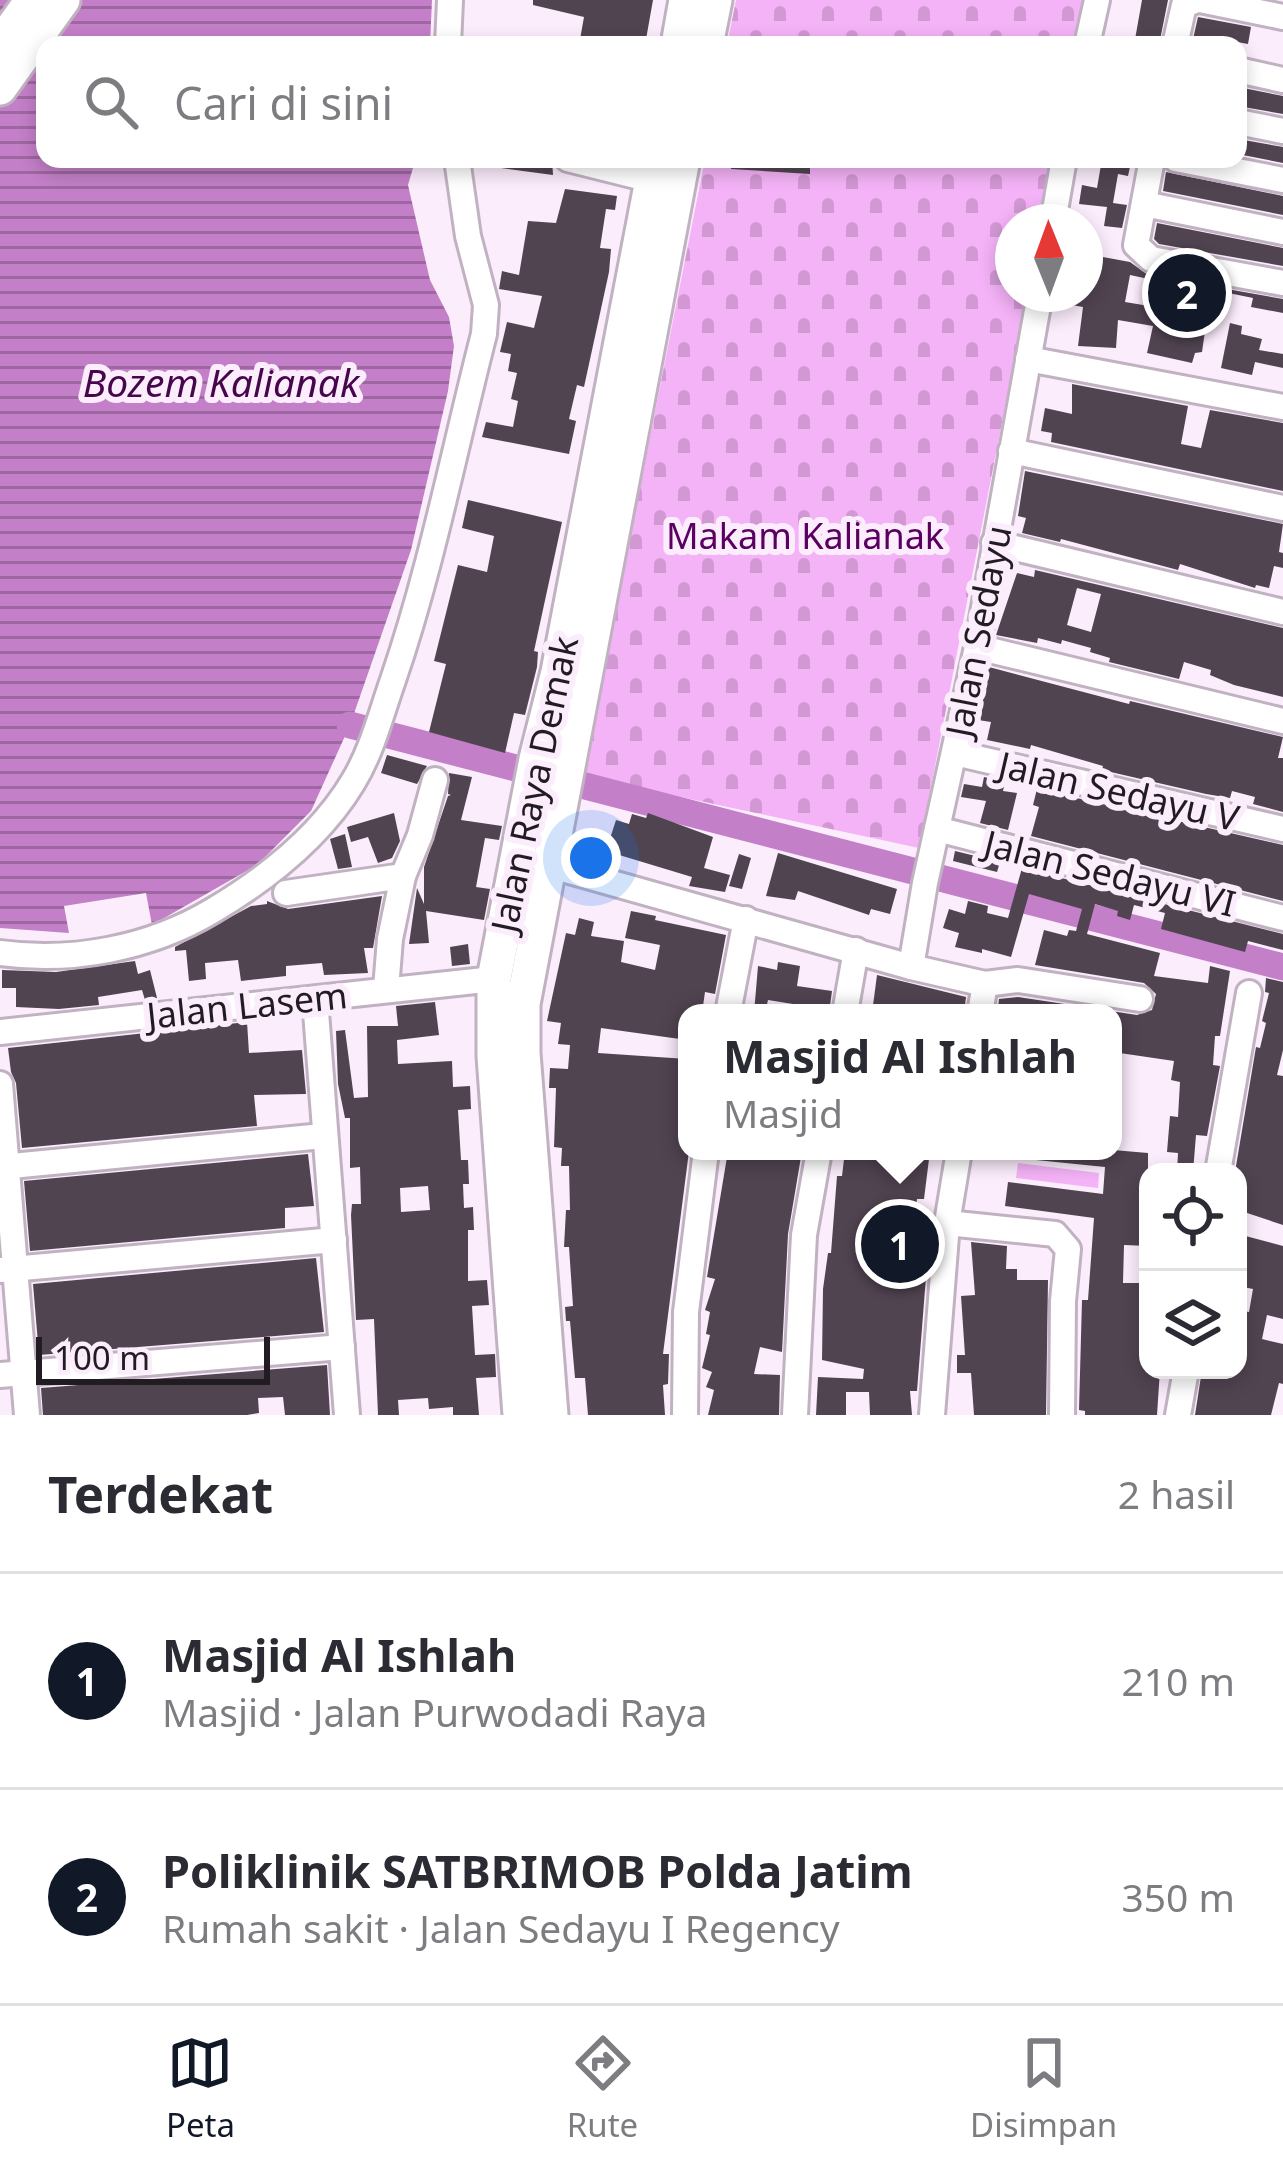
<!DOCTYPE html>
<html lang="id">
<meta charset="utf-8">
<style>
:root{--surface:#fff;--page:#f2f2f3;--text:#2b2b33;--muted:#7c7c81;--line:#e1e1e2;--accent:#111827}
body{margin:0;font-family:"Noto Sans",sans-serif;background:var(--page);color:var(--text)}
.controls{position:absolute;right:36px;bottom:36px;display:grid;overflow:hidden;border-radius:24px;box-shadow:0 6px 18px #0003}
.controls button{width:108px;height:108px;display:grid;place-items:center;padding:0;border:0;border-bottom:3px solid var(--line);background:var(--surface);color:var(--text);font:60px sans-serif}
.compass{position:absolute;left:995px;top:204px;width:108px;height:108px;border-radius:50%;background:var(--surface);box-shadow:0 6px 18px #0003;rotate:359deg}
.scale{position:absolute;left:36px;bottom:30px;width:234px;box-sizing:border-box;padding-left:12px;border:6px solid #211c22;border-top:0;font-size:33px;line-height:42px;white-space:nowrap;color:#211c22;-webkit-text-stroke:9px #fcedfd;paint-order:stroke}
.you{position:absolute;left:591px;top:858px;width:42px;height:42px;margin:-30px;border:9px solid #fff;border-radius:50%;background:#1a73e8;box-shadow:0 0 0 18px #1a73e833}
.badge{display:grid;place-items:center;width:78px;height:78px;border-radius:50%;background:var(--accent);color:#fff;font-size:39px;font-weight:700}
.pin{position:absolute;translate:-50% -50%;border:6px solid #fff;box-shadow:0 3px 12px #0006}
.popup{position:absolute;left:678px;top:1004px;width:444px;height:156px;box-sizing:border-box;display:grid;place-content:center;border-radius:24px;background:var(--surface);filter:drop-shadow(0 3px 9px #0005);font-size:39px;white-space:nowrap;color:var(--muted)}
.popup b{font-size:45px;color:var(--text)}
.popup::after{content:'';position:absolute;left:50%;top:100%;margin-left:-24px;border:24px solid transparent;border-top-color:var(--surface)}
.list{margin:0;padding:0;list-style:none}
h2{display:flex;justify-content:space-between;align-items:center;height:156px;margin:0;padding:0 48px;font-size:51px}
h2 small{font-size:39px;font-weight:400;color:var(--muted)}
.list li{display:grid;grid-template-columns:78px 1fr auto;gap:36px;align-items:center;box-sizing:border-box;height:216px;padding:0 48px;border-top:3px solid var(--line)}
.list b{display:block;font-size:45px;white-space:nowrap}
.list p{margin:0;font-size:39px;white-space:nowrap;color:var(--muted)}
.list em{font-size:39px;font-style:normal;color:var(--muted)}
.icon{flex:none;width:66px;height:66px;fill:none;stroke:currentColor;stroke-width:2;stroke-linecap:round;stroke-linejoin:round}
.map{position:relative;flex:none;width:1283px;height:1415px;overflow:hidden}
.search{position:absolute;background:var(--surface);box-shadow:0 6px 18px #0003;left:36px;right:36px;top:36px;height:132px;display:flex;align-items:center;gap:30px;box-sizing:border-box;padding:0 42px;border-radius:24px;color:var(--muted);font-size:45px}
.sheet{height:588px;background:var(--surface)}
nav{display:flex;justify-content:space-around;align-items:center;box-sizing:border-box;height:168px;border-top:3px solid var(--line);background:var(--surface);font-size:33px;color:var(--muted)}
nav a{display:grid;justify-items:center;gap:6px}
nav .on{color:var(--accent)}
.map>svg:first-child{display:block}
.grass{fill:#f4b2f7}
.cemetery{fill:url(#cemetery-stones)}
.water{fill:url(#water-rules)}
.lines{fill:none;stroke-linecap:round;stroke-linejoin:round}
.river{stroke:#c37fc7;stroke-width:27}
.building{fill:#514451;fill-rule:evenodd}
.minor-casing{stroke:#c1b2c2;stroke-width:30}
.highway-casing{stroke:#c1b2c2;stroke-width:39}
.minor{stroke:#fff;stroke-width:24}
.highway{stroke:#fff;stroke-width:33}
.labels{text-anchor:middle;dominant-baseline:central;stroke-width:12;stroke-linejoin:round;paint-order:stroke}
.park-label{font-size:36px;fill:#5a0061;stroke:#fcedfd}
.street-label{font-size:36px;fill:#211c22;stroke:#fcedfd}
.water-label{font-size:39px;font-style:italic;fill:#46064b;stroke:#fcedfd}
</style>
<div class="map">
<svg width="1283" height="1415" viewBox="0 0 1283 1415">
<defs>
<pattern id="cemetery-stones" width="16" height="16" patternUnits="userSpaceOnUse" patternTransform="scale(3)"><rect width="16" height="16" fill="#f4b2f7"/><path d="M2 7V4a2 2 0 0 1 4 0v3zM10 15v-3a2 2 0 0 1 4 0v3z" fill="#d198d3"/></pattern>
<pattern id="water-rules" width="6" height="5" patternUnits="userSpaceOnUse" patternTransform="scale(3)"><rect width="6" height="5" fill="#c37fc7"/><path d="M0 2.5h6" fill="none" stroke="#9e67a1"/></pattern>
</defs>
<rect width="100%" height="100%" fill="#fcedfd"/>
<polygon class="grass" points="1018,1163 1099,1173 1098,1188 1016,1178"/>
<g class="cemetery">
<polygon points="736,0 1084,0 1075,45 727,45"/>
<polygon points="705,159 1053,159 1041,222 1013,222 1013,294 1027,294 919,848 583,776"/>
</g>
<polygon class="water" points="0,0 432,0 430,45 45,45 45,159 420,159 413,168 408,185 430,280 449,317 454,346 448,391 411,550 350,725 311,811 257,865 152,925 146,893 64,906 69,933 0,928"/>
<g class="lines">
<polyline class="river" points="350,725 1283,967"/>
</g>
<g class="building">
<polygon points="533,0 653,0 645,45 579,45 584,17 533,5"/>
<polygon points="1142,0 1168,0 1159,45 1134,45"/>
<polygon points="1198,17 1251,27 1248,44 1210,37 1209,42 1193,39"/>
<polygon points="1238,87 1283,96 1283,114 1238,106"/>
<polygon points="1238,139 1283,147 1283,163 1238,154"/>
<polygon points="495,159 552,159 553,175 494,167"/>
<polygon points="731,159 810,159 810,174 731,169"/>
<polygon points="1102,159 1131,162 1128,176 1118,174 1113,203 1127,205 1122,228 1104,226 1107,207 1079,204 1082,185 1097,188"/>
<polygon points="1166,172 1283,196 1283,215 1163,191"/>
<polygon points="565,189 617,196 615,210 606,209 600,248 611,249 609,272 584,387 577,385 569,419 576,421 569,454 482,437 486,422 513,427 518,401 511,399 517,373 508,371 511,354 500,352 507,322 534,328 542,296 499,289 502,271 519,275 528,221 556,223"/>
<polygon points="1157,223 1283,248 1283,266 1159,244 1154,239"/>
<path d="M1092,255L1130,262L1148,275L1283,299V313L1251,307L1253,298L1204,288L1199,316L1207,317L1202,352L1195,353L1192,363L1147,353L1153,326L1118,320L1116,348L1078,346L1083,307L1055,302L1056,294H1085ZM1130,275L1172,284L1167,309L1125,302Z"/>
<polygon points="1230,323 1242,326 1241,334 1262,339 1259,350 1283,354 1283,368 1255,362 1252,375 1221,368"/>
<polygon points="1072,384 1188,406 1181,444 1201,448 1210,410 1283,423 1283,491 1051,442 1052,433 1041,431 1045,408 1072,414"/>
<polygon points="1025,471 1283,524 1279,552 1283,553 1283,568 1274,566 1269,588 1256,585 1255,588 1180,564 1178,570 1061,539 1060,542 1022,533 1026,518 1018,516"/>
<polygon points="468,500 562,522 534,651 538,652 537,667 525,715 514,713 505,753 429,732 446,664 434,661 458,565 487,572 494,536 462,528"/>
<path d="M1035,570L1283,628V697L1234,685L1210,675L1211,670L1184,662L1179,679L1109,662L1110,658L1090,652L1091,648L1062,640L1061,644L1038,638L1037,643L996,635L1017,573L1034,577ZM1077,588L1101,594L1091,632L1067,625Z"/>
<polygon points="989,667 1129,704 1130,701 1283,737 1278,758 1283,758 1283,812 1253,804 1255,797 1232,791 1230,798 1206,794 1102,770 1103,766 1031,745 1030,749 987,740 991,722 978,720"/>
<polygon points="387,755 427,766 417,784 381,773"/>
<polygon points="449,773 472,777 461,820 502,826 499,840 485,838 476,887 490,889 484,920 426,911 429,943 409,944 417,888 424,904 424,867 448,796 451,795 448,794"/>
<polygon points="984,777 1005,782 1003,791 1017,793 1008,830 980,823 986,801 961,797 964,784 982,787"/>
<polygon points="1037,789 1283,845 1283,901 1031,836 1039,807 1033,805"/>
<polygon points="394,813 400,841 392,858 378,863 368,837 351,842 347,827"/>
<polygon points="648,813 713,837 704,868 730,875 725,892 689,886 692,877 606,851 616,820 629,824 632,814 646,818"/>
<polygon points="345,834 352,867 338,869 330,839"/>
<polygon points="955,851 1000,862 997,872 953,861"/>
<polygon points="778,853 897,889 890,914 871,909 869,915 798,891 795,900 766,896"/>
<polygon points="739,854 751,858 742,889 729,886"/>
<polygon points="1022,868 1283,934 1283,950 1248,941 1245,952 1161,929 1165,913 1134,905 1130,920 1117,916 1118,911 1095,904 1087,934 1160,953 1154,976 1208,983 1210,966 1230,971 1220,1036 1215,1036 1213,1065 1220,1066 1207,1136 1196,1135 1193,1172 1177,1172 1178,1153 1167,1152 1170,1116 1178,1117 1180,1082 1171,1080 1174,1061 1113,1052 1113,1013 1030,1013 998,1008 999,999 1018,997 1137,1015 1152,1010 1156,994 1144,983 1035,965 1044,930 1067,936 1069,930 1076,931 1082,909 1029,894 1011,957 982,949 982,953 955,947 959,933 943,928 949,909 965,914 968,901 988,906 987,913 1008,918"/>
<polygon points="382,896 373,948 364,948 368,973 324,975 322,963 286,966 286,976 241,981 238,960 205,963 206,979 189,981 186,950 175,951 175,947 251,906 267,904 267,901 288,909"/>
<polygon points="631,911 656,916 655,920 726,935 715,994 705,992 702,1013 687,1013 687,1040 601,1028 598,1053 687,1059 689,1151 663,1354 669,1354 668,1384 663,1385 665,1415 588,1415 585,1378 575,1378 570,1321 566,1321 565,1307 573,1306 569,1247 564,1247 566,1210 570,1210 569,1166 561,1166 562,1148 554,1147 556,1088 549,1088 550,1068 568,1069 570,1045 558,1044 561,1023 547,1021 566,933 575,935 579,918 594,922 591,936 624,941 621,962 655,970 660,945 625,938"/>
<polygon points="468,944 470,964 452,966 450,947"/>
<polygon points="135,961 138,974 150,970 157,998 145,1000 142,990 98,997 99,1005 59,1009 16,1007 16,988 2,988 2,970 56,972"/>
<polygon points="778,962 800,966 797,986 832,991 829,1013 793,1013 793,1004 768,1000 765,1013 754,1013 758,966 777,970"/>
<polygon points="877,975 966,997 964,1013 872,1013"/>
<polygon points="1266,978 1283,982 1283,1050 1277,1075 1283,1076 1283,1225 1238,1210 1238,1172 1235,1172 1256,1047 1260,1048 1266,1023 1262,1021 1269,993 1265,992"/>
<path d="M435,1002L439,1035L397,1040L398,1064L452,1061L453,1087L470,1086L471,1109L458,1110L461,1160H468L469,1184H463L464,1208L473,1207L474,1230H468V1281L487,1280L489,1305L472,1306L475,1355L495,1354L496,1377L476,1378L479,1415H453V1407L429,1409L428,1398L398,1400L399,1415H378L374,1319L356,1320L351,1215L352,1204H361L360,1167L350,1168V1118H345L338,1084L336,1031L345,1030L354,1098L368,1097L367,1026H398L396,1006ZM428,1186L430,1210L401,1212L400,1188Z"/>
<polygon points="247,1022 249,1053 302,1050 306,1094 254,1095 257,1126 22,1148 16,1083 11,1072 8,1048"/>
<polygon points="1113,1150 1148,1153 1148,1246 1124,1245 1123,1283 1148,1283 1148,1370 1160,1370 1157,1415 1085,1415 1085,1411 1079,1410 1082,1300 1088,1300 1094,1218 1005,1206 1008,1182 1103,1194 1105,1167 1036,1160 1036,1151"/>
<polygon points="728,1151 802,1151 788,1234 782,1352 760,1347 754,1374 780,1375 779,1415 708,1415 714,1390 706,1387 712,1372 702,1368 710,1335 706,1334 710,1312 705,1310 715,1279 707,1277"/>
<polygon points="845,1151 930,1151 924,1199 917,1199 914,1224 913,1260 918,1277 926,1277 917,1391 910,1391 912,1415 870,1415 869,1392 846,1392 846,1415 816,1415 818,1377 863,1379 864,1369 822,1360 823,1289 828,1253 831,1253 837,1176 842,1176"/>
<polygon points="308,1154 314,1206 285,1208 285,1228 30,1251 24,1181"/>
<polygon points="1238,1234 1283,1246 1283,1319 1267,1315 1262,1339 1283,1344 1283,1384 1279,1383 1271,1415 1195,1415 1202,1370 1238,1370 1246,1333 1238,1331 1238,1310 1249,1312 1253,1289 1238,1286"/>
<polygon points="971,1242 1007,1246 1006,1269 1017,1269 1017,1280 1048,1280 1046,1415 974,1415 971,1373 957,1373 957,1355 965,1355 961,1296 975,1295"/>
<polygon points="316,1258 324,1332 39,1355 33,1284"/>
<polygon points="327,1365 330,1415 285,1415 283,1397 258,1398 259,1413 247,1415 43,1415 41,1388"/>
</g>
<g class="lines">
<g class="minor-casing">
<g id="minor">
<polyline points="1200,0 1283,17"/>
<polyline points="448,45 450,0"/>
<polyline points="1087,45 1097,0"/>
<polyline points="1175,45 1184,5 1197,0"/>
<polyline points="1238,70 1283,80"/>
<polyline points="1238,122 1283,131"/>
<polyline points="568,159 652,180"/>
<polyline points="1152,159 1136,245 1151,259 1283,283"/>
<polyline points="1176,159 1283,180"/>
<polyline points="1144,204 1283,232"/>
<polyline points="1053,222 1064,159"/>
<polyline points="1028,359 1283,407"/>
<polyline points="1011,451 1283,508"/>
<polyline points="994,543 1283,612"/>
<polyline points="977,647 1283,721"/>
<polyline points="955,753 1283,829"/>
<polyline points="937,829 1283,918"/>
<polyline points="548,865 911,967 985,984 1018,980 1140,999"/>
<polyline points="286,893 403,876"/>
<path d="M0,953C72,963 150,948 212,911C266,879 320,837 353,782C372,751 381,714 393,680C432,566 454,450 484,334L486,305L468,236L457,159"/>
<polyline points="911,967 925,883 977,647 1040,294"/>
<polyline points="386,989 390,939 403,876 420,835 435,780"/>
<polyline points="315,999 347,1415"/>
<polyline points="728,1013 746,919"/>
<polyline points="845,1013 856,950"/>
<polyline points="980,1013 985,984"/>
<polyline points="0,1032 494,979"/>
<polyline points="0,1084 27,1415"/>
<polyline points="0,1167 323,1136"/>
<polyline points="1218,1172 1249,993"/>
<polyline points="947,1223 1055,1234 1068,1249 1063,1301 1062,1415"/>
<polyline points="0,1270 334,1240"/>
<polyline points="0,1375 342,1347"/>
<polyline points="685,1415 686,1312 706,1151"/>
<polyline points="795,1415 804,1235 819,1151"/>
<polyline points="932,1415 947,1223 959,1151"/>
<polyline points="1178,1415 1186,1370"/>
</g>
</g>
<g class="highway-casing">
<g id="highway">
<polyline points="0,45 32,0"/>
<polyline points="678,45 686,0"/>
<polyline points="706,45 715,0"/>
<polyline points="0,88 63,0"/>
<polyline points="520,1415 494,1056 494,979 536,759 558,672 656,159"/>
<polyline points="551,1415 523,1053 523,1004 683,159"/>
</g>
</g>
<use href="#minor" class="minor"/>
<use href="#highway" class="highway"/>
</g>
<g class="labels">
<g class="park-label">
<text x="805" y="535">Makam Kalianak</text>
</g>
<g class="street-label">
<text transform="translate(978 631) rotate(-79)">Jalan Sedayu</text>
<text transform="translate(534 784) rotate(-78)">Jalan Raya Demak</text>
<text transform="translate(1119 791) rotate(13)">Jalan Sedayu V</text>
<text transform="translate(1110 873) rotate(14)">Jalan Sedayu VI</text>
<text transform="translate(247 1005) rotate(-6)">Jalan Lasem</text>
</g>
<g class="water-label">
<text x="221" y="381">Bozem Kalianak</text>
</g>
</g>
</svg>
<div class="controls">
<button><svg class="icon" aria-label="locate" viewBox="0 0 24 24"><circle cx="12" cy="12" r="6"/><path d="M12 2v4M12 18v4M2 12h4M18 12h4"/></svg></button>
<button><svg class="icon" aria-label="layers" viewBox="0 0 24 24"><path d="M12 4l9 5-9 5-9-5zM3 14l9 5 9-5"/></svg></button>
</div>
<svg class="compass" viewBox="-18 -18 36 36"><path d="M0-13l5 13h-10z" fill="#e53935"/><path d="M0 13l5-13h-10z" fill="#7c7c81"/></svg>
<div class="scale">100 m</div>
<div class="you"></div>
<div class="pin badge" style="left:900px;top:1244px">1</div>
<div class="popup"><b>Masjid Al Ishlah</b>Masjid</div>
<div class="pin badge" style="left:1187px;top:293px">2</div>
<div class="search"><svg class="icon" aria-label="search" viewBox="0 0 24 24"><circle cx="10" cy="10" r="6"/><path d="M15 15l6 6"/></svg>Cari di sini</div>
</div>
<section class="sheet">
<h2>Terdekat<small>2 hasil</small></h2>
<ul class="list">
<li><span class="badge">1</span><div><b>Masjid Al Ishlah</b><p>Masjid · Jalan Purwodadi Raya</p></div><em>210 m</em></li>
<li><span class="badge">2</span><div><b>Poliklinik SATBRIMOB Polda Jatim</b><p>Rumah sakit · Jalan Sedayu I Regency</p></div><em>350 m</em></li>
</ul>
</section>
<nav>
<a class="on"><svg class="icon" aria-label="map" viewBox="0 0 24 24"><path d="M3 6l6-2 6 2 6-2v14l-6 2-6-2-6 2zM9 4v14M15 6v14"/></svg>Peta</a>
<a><svg class="icon" aria-label="directions" viewBox="0 0 24 24"><path d="M12 3l9 9-9 9-9-9zM9 14v-3h6M13 9l2 2-2 2"/></svg>Rute</a>
<a><svg class="icon" aria-label="saved" viewBox="0 0 24 24"><path d="M7 4h10v16l-5-4-5 4z"/></svg>Disimpan</a>
</nav>
